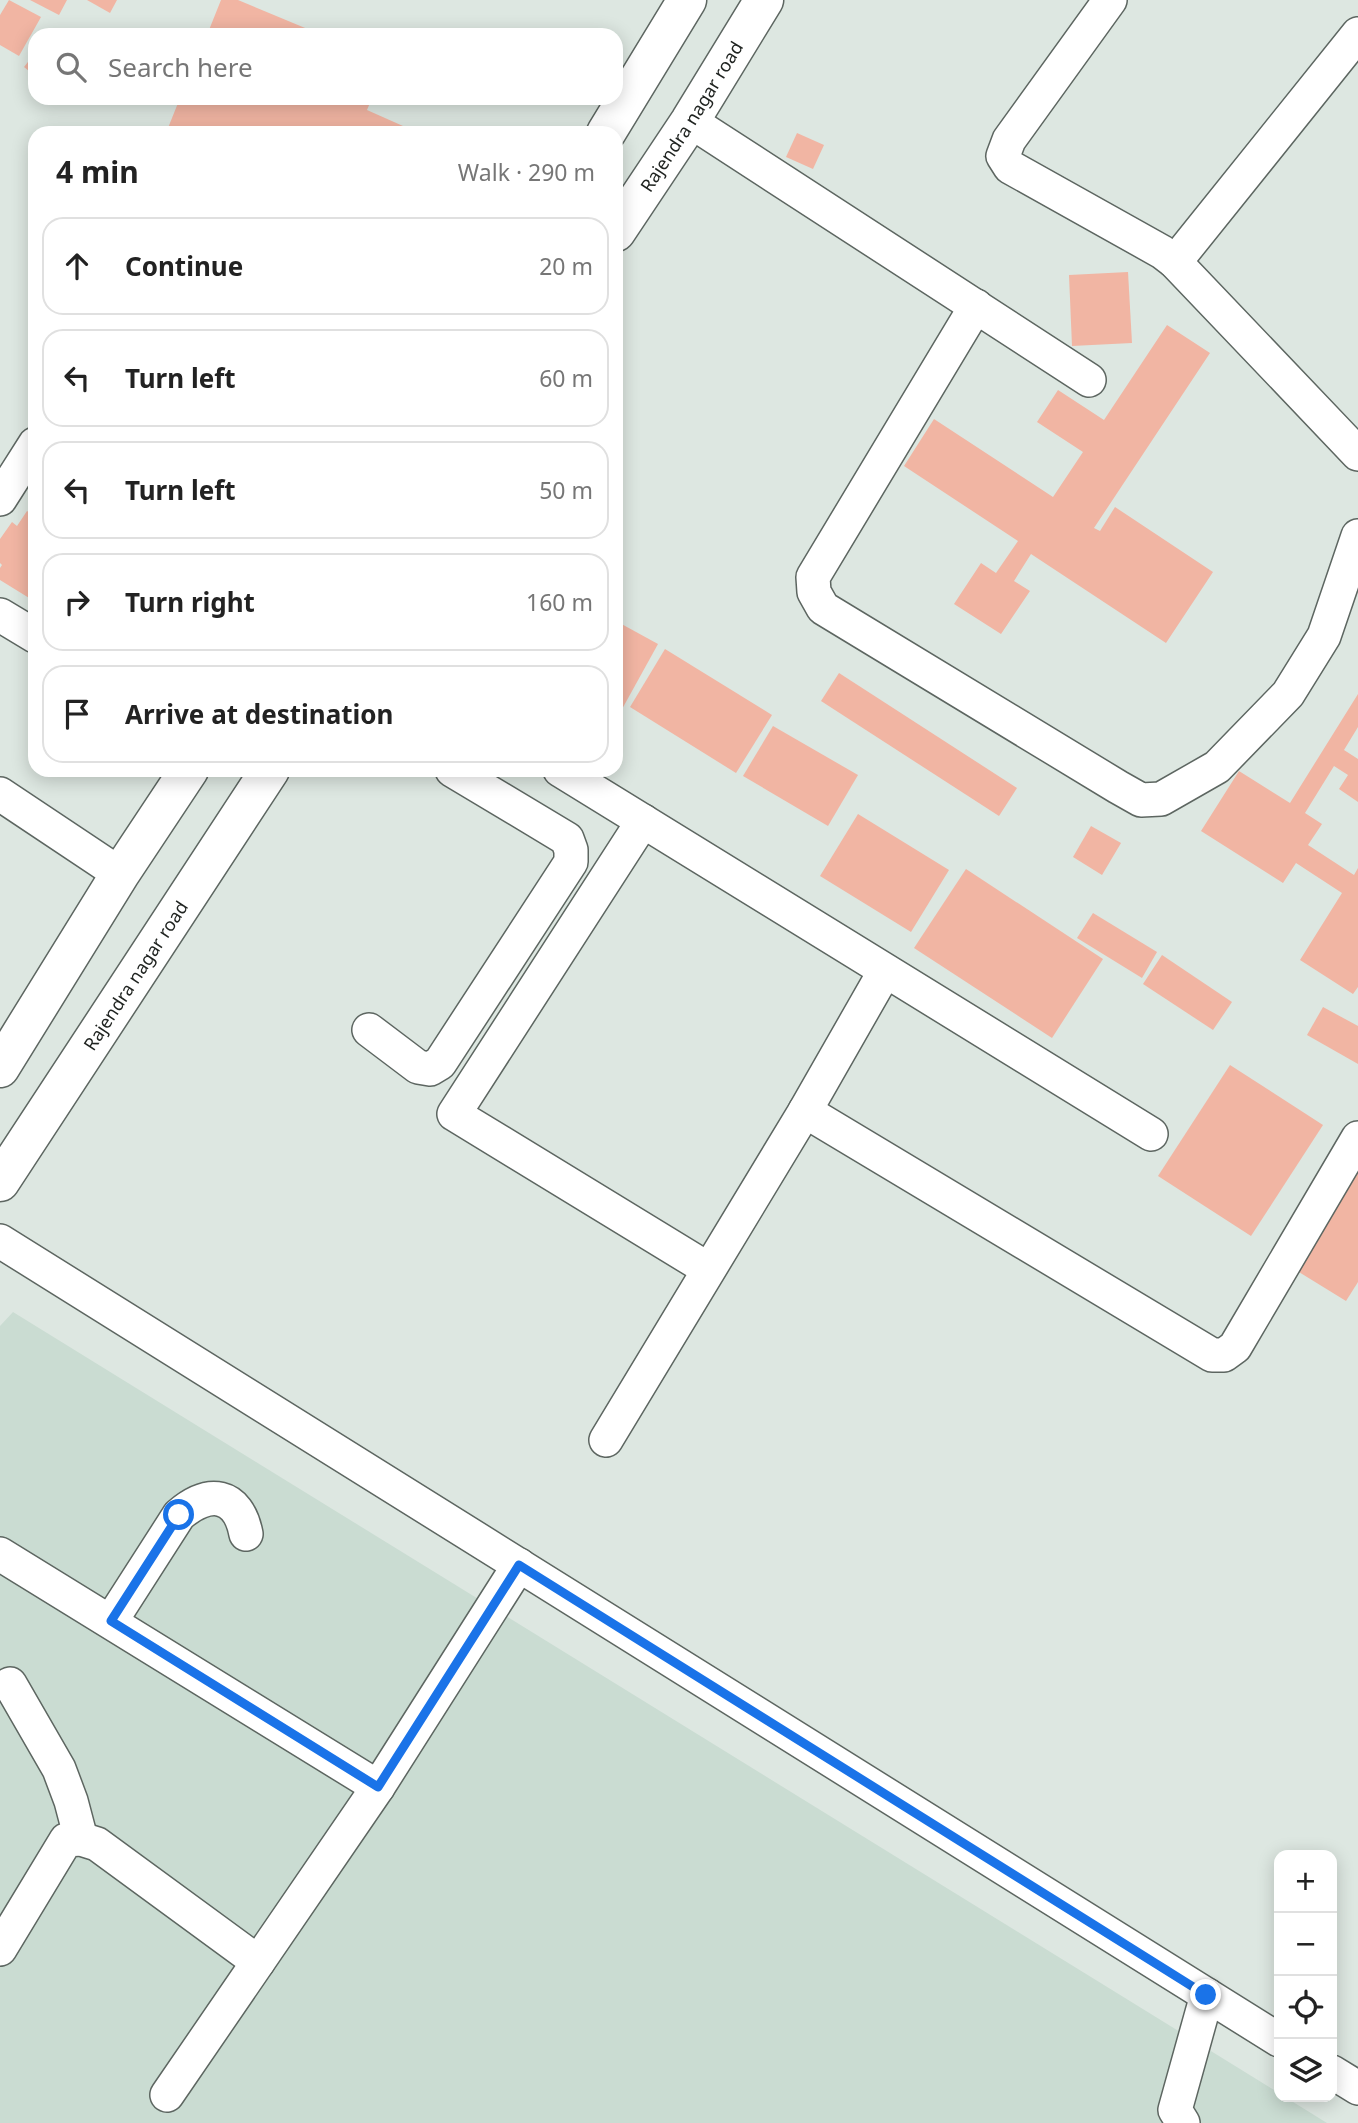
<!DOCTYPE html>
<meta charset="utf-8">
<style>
:root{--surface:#fff;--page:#f6f6f6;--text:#222;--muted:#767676;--line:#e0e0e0}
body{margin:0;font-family:"Noto Sans",sans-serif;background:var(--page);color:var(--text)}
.controls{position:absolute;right:21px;bottom:21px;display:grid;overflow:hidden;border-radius:14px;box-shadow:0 4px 18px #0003}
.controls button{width:63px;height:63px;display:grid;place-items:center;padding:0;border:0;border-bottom:2px solid var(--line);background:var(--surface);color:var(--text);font:35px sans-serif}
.stop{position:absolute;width:21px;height:21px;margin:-16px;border:5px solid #1a73e8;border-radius:50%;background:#fff}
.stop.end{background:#1a73e8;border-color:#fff;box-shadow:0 2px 7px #0008}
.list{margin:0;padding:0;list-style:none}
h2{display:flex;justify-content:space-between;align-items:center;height:91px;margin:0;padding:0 28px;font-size:30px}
h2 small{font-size:23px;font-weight:400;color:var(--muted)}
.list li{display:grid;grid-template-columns:46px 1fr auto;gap:21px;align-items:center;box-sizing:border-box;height:98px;margin:0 14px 14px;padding:0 14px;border:2px solid var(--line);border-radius:21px}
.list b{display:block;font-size:26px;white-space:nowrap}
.list em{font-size:23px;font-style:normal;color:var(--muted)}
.icon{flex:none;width:38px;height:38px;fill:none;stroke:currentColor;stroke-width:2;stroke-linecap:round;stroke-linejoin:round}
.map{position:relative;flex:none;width:1358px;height:2123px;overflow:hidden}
.search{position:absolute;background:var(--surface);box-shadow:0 4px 18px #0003;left:28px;top:28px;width:595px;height:77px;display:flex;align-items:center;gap:18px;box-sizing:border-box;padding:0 24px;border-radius:21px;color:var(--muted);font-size:26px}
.panel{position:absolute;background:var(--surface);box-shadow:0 4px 18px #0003;left:28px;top:126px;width:595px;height:651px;border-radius:21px}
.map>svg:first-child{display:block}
.built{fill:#cadcd2}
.building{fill:#f1b5a3}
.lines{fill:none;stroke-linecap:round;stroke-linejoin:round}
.minor-casing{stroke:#5d6661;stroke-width:36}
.major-casing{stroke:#5d6661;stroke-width:41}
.minor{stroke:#fff;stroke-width:33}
.major{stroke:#fff;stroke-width:38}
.route{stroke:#1a73e8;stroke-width:9}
.labels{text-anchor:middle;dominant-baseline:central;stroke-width:7;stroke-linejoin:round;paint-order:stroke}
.street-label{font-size:18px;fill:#202421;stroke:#dde7e1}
</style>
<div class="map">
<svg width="1358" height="2123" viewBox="0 0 1358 2123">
<rect width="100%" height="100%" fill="#dde7e1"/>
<polygon class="built" points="13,1312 1279,2093 1279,2097 1285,2097 1327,2123 0,2123 0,1326"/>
<g class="building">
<polygon points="9,0 41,17 19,56 0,45 0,15"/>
<polygon points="30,0 67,0 59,15"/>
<polygon points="87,0 117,0 110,13"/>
<polygon points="221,0 238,0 322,35 207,35"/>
<polygon points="35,53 35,76 24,67"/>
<polygon points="180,98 372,98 367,110 403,126 400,133 166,133"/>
<polygon points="797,133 824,145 813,169 786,157"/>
<polygon points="1128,272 1132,343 1072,346 1069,275"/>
<polygon points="1167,325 1210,353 1094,528 1100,531 1115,507 1213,572 1166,643 1031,554 1014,581 1030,591 1001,634 954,604 981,563 996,573 1018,541 904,466 934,419 1053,497 1083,452 1037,422 1058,390 1104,420"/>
<polygon points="27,511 35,516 34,601 0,580 0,568 2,565 0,563 0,539 12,522 17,526"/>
<polygon points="616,621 658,644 616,720"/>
<polygon points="665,649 772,715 736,773 630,707"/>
<polygon points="839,673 1017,788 999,816 821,701"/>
<polygon points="1358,694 1358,727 1344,750 1358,759 1358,802 1339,789 1348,775 1334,766 1305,813 1322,824 1308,845 1354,875 1358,868 1358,987 1353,994 1300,960 1342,893 1296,863 1283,883 1201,831 1239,771 1290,803"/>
<polygon points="773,726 858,775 828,826 743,776"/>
<polygon points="858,814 949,870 911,932 820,876"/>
<polygon points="1091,826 1121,843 1102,875 1073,857"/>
<polygon points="966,869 1103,959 1052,1038 914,948"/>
<polygon points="1093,913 1157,952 1142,978 1077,938"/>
<polygon points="1162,955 1232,1002 1213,1030 1143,984"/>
<polygon points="1323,1007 1358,1026 1358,1064 1307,1035"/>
<polygon points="1230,1065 1323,1125 1251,1236 1158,1176"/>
<polygon points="1358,1168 1358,1282 1346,1301 1294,1269"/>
</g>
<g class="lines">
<g class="minor-casing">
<g id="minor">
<polyline points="1110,0 1009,140 1003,156 1010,167 1162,252 1175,262 1358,454"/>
<polyline points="690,121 1089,380"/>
<polyline points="1175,262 1358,34"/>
<polyline points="976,306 813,577 814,592 823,608 1118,787 1141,800 1161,799 1217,767 1288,694 1324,636 1358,536"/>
<polyline points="0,499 35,444"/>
<polyline points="0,615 35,636"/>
<polyline points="560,770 1151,1134"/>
<polyline points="0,794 120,874"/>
<polyline points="643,821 454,1114 708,1269"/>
<polyline points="369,1030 418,1067 430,1069 440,1063 571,862 571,850 567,839 452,770"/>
<polyline points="805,1111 1212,1355 1224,1355 1235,1347 1358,1138"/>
<polyline points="0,1241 1279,2040"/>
<polyline points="606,1440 805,1111 885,971"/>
<polyline points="0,1554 378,1787"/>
<path d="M111,1621L179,1515C209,1489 238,1493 246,1534"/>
<polyline points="10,1684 59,1769 71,1801 81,1839"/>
<polyline points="0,1949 66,1840 81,1839 97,1844 258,1962"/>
<polyline points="1332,2072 1358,2088"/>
<polyline points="167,2095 378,1787 519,1565"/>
<polyline points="1183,2123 1175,2110 1207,1995"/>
</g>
</g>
<g class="major-casing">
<g id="major">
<polyline points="606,133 687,0"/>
<path id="s1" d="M616,232L690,121L764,0"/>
<polyline points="0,1068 120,874 189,770"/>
<path id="s2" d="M0,1182L270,770"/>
</g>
</g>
<use href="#minor" class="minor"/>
<use href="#major" class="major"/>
</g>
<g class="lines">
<polyline class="route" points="179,1515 111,1621 378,1787 519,1565 1206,1995"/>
</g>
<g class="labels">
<g class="street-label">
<text stroke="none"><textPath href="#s1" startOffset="138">Rajendra nagar road</textPath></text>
<text stroke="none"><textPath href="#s2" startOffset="247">Rajendra nagar road</textPath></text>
</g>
</g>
</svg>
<div class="controls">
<button>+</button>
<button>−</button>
<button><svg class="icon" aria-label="locate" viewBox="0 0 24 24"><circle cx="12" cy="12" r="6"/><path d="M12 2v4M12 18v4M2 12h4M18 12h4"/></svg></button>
<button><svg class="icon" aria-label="layers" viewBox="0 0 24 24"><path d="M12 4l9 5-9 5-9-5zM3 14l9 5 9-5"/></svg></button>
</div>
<div class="stop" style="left:179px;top:1515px"></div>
<div class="stop end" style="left:1206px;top:1995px"></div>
<div class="search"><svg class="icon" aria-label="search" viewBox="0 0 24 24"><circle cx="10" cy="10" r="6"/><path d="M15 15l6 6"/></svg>Search here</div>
<section class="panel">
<h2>4 min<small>Walk · 290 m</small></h2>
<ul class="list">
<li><svg class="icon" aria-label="ahead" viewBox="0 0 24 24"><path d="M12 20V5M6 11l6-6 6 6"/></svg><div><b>Continue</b></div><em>20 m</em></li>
<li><svg class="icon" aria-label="left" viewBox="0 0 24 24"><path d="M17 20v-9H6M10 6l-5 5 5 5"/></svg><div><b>Turn left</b></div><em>60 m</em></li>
<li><svg class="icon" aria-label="left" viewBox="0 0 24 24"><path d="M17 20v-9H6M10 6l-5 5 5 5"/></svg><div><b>Turn left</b></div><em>50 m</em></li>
<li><svg class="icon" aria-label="right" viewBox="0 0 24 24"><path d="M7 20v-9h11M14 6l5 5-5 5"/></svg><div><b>Turn right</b></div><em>160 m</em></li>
<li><svg class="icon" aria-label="arrive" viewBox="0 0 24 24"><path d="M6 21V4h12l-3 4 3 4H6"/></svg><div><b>Arrive at destination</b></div></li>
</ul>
</section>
</div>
